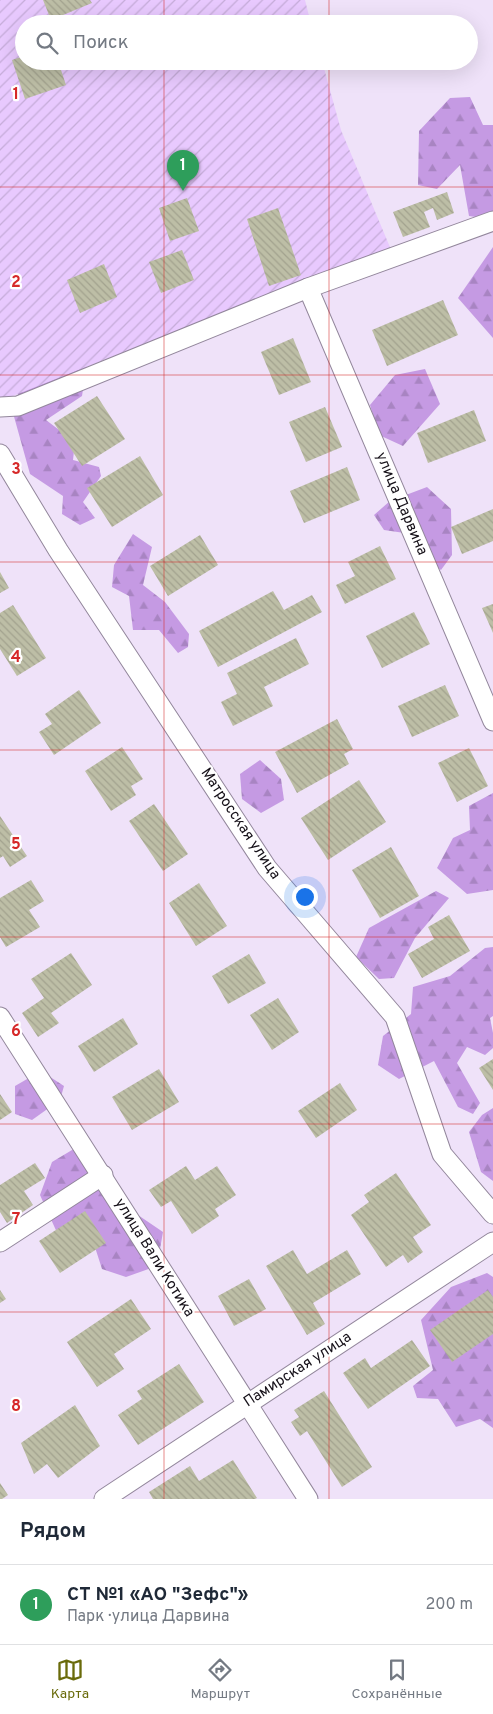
<!DOCTYPE html>
<html lang="ru">
<meta charset="utf-8">
<style>
:root{--surface:#fff;--page:#f6f6f7;--text:#1f2937;--muted:#747a83;--line:#e0e1e3;--accent:#6a6b0b}
body{margin:0;font-family:Overpass,sans-serif;background:var(--page);color:var(--text)}
.you{position:absolute;left:304px;top:896px;width:18px;height:18px;margin:-12px;border:4px solid #fff;border-radius:50%;background:#1a73e8;box-shadow:0 0 0 8px #1a73e833}
.badge{display:grid;place-items:center;width:32px;height:32px;border-radius:50%;background:var(--accent);color:#fff;font-size:16px;font-weight:700}
.pin{position:absolute;translate:-50% -41px;filter:drop-shadow(0 1px 2px #0008)}
.pin::after{content:'';position:absolute;top:26px;width:18px;height:15px;background:inherit;clip-path:polygon(0 0,100% 0,50% 100%)}
.list{margin:0;padding:0;list-style:none}
h2{display:flex;justify-content:space-between;align-items:center;height:65px;margin:0;padding:0 20px;font-size:21px}
h2 small{font-size:16px;font-weight:400;color:var(--muted)}
.list li{display:grid;grid-template-columns:32px 1fr auto;gap:15px;align-items:center;box-sizing:border-box;height:80px;padding:0 20px;border-top:1px solid var(--line)}
.list b{display:block;font-size:19px;white-space:nowrap}
.list p{margin:0;font-size:16px;white-space:nowrap;color:var(--muted)}
.list em{font-size:16px;font-style:normal;color:var(--muted)}
.icon{flex:none;width:28px;height:28px;fill:none;stroke:currentColor;stroke-width:2;stroke-linecap:round;stroke-linejoin:round}
.map{position:relative;flex:none;width:493px;height:1499px;overflow:hidden}
.search{position:absolute;background:var(--surface);box-shadow:0 5px 20px #0002;left:15px;right:15px;top:15px;height:55px;display:flex;align-items:center;gap:12px;box-sizing:border-box;padding:0 18px;border-radius:28px;color:var(--muted);font-size:19px}
.sheet{height:145px;background:var(--surface)}
nav{display:flex;justify-content:space-around;align-items:center;box-sizing:border-box;height:70px;border-top:1px solid var(--line);background:var(--surface);font-size:14px;color:var(--muted)}
nav a{display:grid;justify-items:center;gap:2px}
nav .on{color:var(--accent)}
.map>svg:first-child{display:block}
.forest{fill:url(#forest-firs)}
.garden{fill:url(#garden-furrows)}
.building{fill:url(#building-back-hatch)}
.lines{fill:none;stroke-linecap:round;stroke-linejoin:round}
.minor-casing{stroke:#93879c;stroke-width:21}
.minor{stroke:#fff;stroke-width:19}
.grid{fill:none;stroke:#d62828;stroke-width:1;stroke-opacity:0.55}
.labels{text-anchor:middle;dominant-baseline:central;stroke-width:4.5;stroke-linejoin:round;paint-order:stroke}
.street-label{font-size:15px;fill:#151018;stroke:#fff}
.grid-label{font-size:16px;text-anchor:middle;font-weight:bold;fill:#d62828;stroke:#fff;stroke-width:4.5;stroke-linejoin:round;paint-order:stroke}
</style>
<div class="map">
<svg width="493" height="1499" viewBox="0 0 493 1499">
<defs>
<pattern id="forest-firs" width="22" height="20" patternUnits="userSpaceOnUse" patternTransform="scale(1.25)"><rect width="22" height="20" fill="#c59ae3"/><path d="M5 1l3.5 6h-7zM16 11l3.5 6h-7z" fill="#a884c2"/></pattern>
<pattern id="garden-furrows" width="10" height="10" patternUnits="userSpaceOnUse" patternTransform="scale(1.25)"><rect width="10" height="10" fill="#e8c9fe"/><path d="M-1 1l2-2M0 10L10 0M9 11l2-2" fill="none" stroke="#c6acd9"/></pattern>
<pattern id="building-back-hatch" width="6" height="6" patternUnits="userSpaceOnUse" patternTransform="scale(1.25)"><rect width="6" height="6" fill="#bdbea6"/><path d="M-1 5l2 2M0 0l6 6M5-1l2 2" fill="none" stroke="#a2a28e"/></pattern>
</defs>
<rect width="100%" height="100%" fill="#efe2f9"/>
<g class="forest">
<polygon points="470,97 483,125 493,125 493,217 490,219 469,216 460,165 437,189 418,185 419,131 450,98"/>
<polygon points="493,247 493,338 458,298"/>
<polygon points="87,363 82,396 46,420 75,442 73,460 99,467 101,476 83,502 95,518 80,525 62,514 63,496 30,474 13,413 23,375"/>
<polygon points="425,369 440,404 403,446 379,435 370,405 395,375"/>
<polygon points="427,487 451,509 452,555 441,570 429,561 418,535 384,530 374,515 390,501"/>
<polygon points="133,534 152,547 143,585 165,602 189,634 188,647 178,653 159,630 133,630 129,596 112,587 114,565"/>
<polygon points="260,760 281,779 284,800 261,813 242,799 240,774"/>
<polygon points="493,793 493,890 467,894 437,868 453,838 470,830 469,806"/>
<polygon points="436,891 449,898 415,938 394,978 379,979 356,957 369,928"/>
<polygon points="493,947 493,1016 490,1018 493,1033 493,1048 485,1055 467,1047 457,1063 480,1103 473,1114 458,1107 434,1061 399,1079 378,1065 383,1036 411,1014 413,987 450,976 485,948"/>
<polygon points="41,1071 64,1086 60,1100 32,1120 15,1114 15,1086"/>
<polygon points="493,1108 493,1181 481,1172 469,1132 482,1115"/>
<polygon points="77,1147 110,1196 163,1232 157,1266 126,1277 102,1269 93,1241 59,1237 40,1195 52,1162"/>
<polygon points="487,1273 493,1277 493,1428 480,1419 456,1427 438,1399 417,1398 413,1386 433,1370 421,1320 451,1287"/>
</g>
<polygon class="garden" points="0,0 305,0 311,24 24,24 24,61 322,61 341,130 392,252 238,307 0,401"/>
<g class="building">
<polygon points="43,0 90,0 92,3 51,20"/>
<polygon points="24,56 24,61 58,61 66,85 25,99 12,60"/>
<polygon points="447,192 454,213 437,220 433,208 424,212 430,227 403,237 393,212"/>
<polygon points="187,198 199,231 170,241 159,208"/>
<polygon points="278,208 301,275 269,286 247,219"/>
<polygon points="182,250 194,280 161,293 149,262"/>
<polygon points="104,264 117,297 80,313 67,280"/>
<polygon points="443,300 458,335 387,366 372,330"/>
<polygon points="293,338 311,382 279,395 261,352"/>
<polygon points="97,396 125,439 82,466 54,423"/>
<polygon points="325,407 342,447 306,462 289,422"/>
<polygon points="474,410 486,441 428,463 417,433"/>
<polygon points="140,456 163,495 112,527 87,488"/>
<polygon points="347,467 360,500 304,523 290,491"/>
<polygon points="493,509 493,541 462,554 451,527"/>
<polygon points="200,535 218,565 168,596 150,566"/>
<polygon points="380,546 396,579 345,604 336,585 355,576 348,562"/>
<polygon points="0,572 9,588 0,593"/>
<polygon points="273,591 284,610 312,595 322,612 218,667 199,631"/>
<polygon points="493,604 493,633 482,608"/>
<polygon points="13,605 46,658 17,676 0,649 0,613"/>
<polygon points="414,612 430,644 382,668 366,636"/>
<polygon points="296,638 309,664 264,687 273,706 233,726 221,702 237,694 227,673"/>
<polygon points="445,685 459,716 412,737 398,706"/>
<polygon points="79,690 101,723 54,755 39,732 52,724 45,714"/>
<polygon points="337,719 353,749 344,754 349,764 297,793 275,752"/>
<polygon points="122,747 143,779 131,786 136,795 111,811 85,771"/>
<polygon points="469,748 488,786 457,802 438,763"/>
<polygon points="359,780 386,822 328,860 301,818"/>
<polygon points="154,804 188,854 163,871 129,821"/>
<polygon points="0,816 27,856 10,867 3,856 0,858"/>
<polygon points="391,847 419,896 380,918 352,870"/>
<polygon points="31,880 44,901 29,910 40,927 6,947 0,937 0,898"/>
<polygon points="199,883 227,926 196,946 169,903"/>
<polygon points="449,915 470,951 422,978 408,954 434,939 428,927"/>
<polygon points="71,953 92,985 51,1013 59,1023 38,1037 22,1013 44,998 31,979"/>
<polygon points="249,954 266,983 228,1004 212,976"/>
<polygon points="278,998 299,1032 272,1050 250,1015"/>
<polygon points="123,1018 138,1044 94,1072 78,1046"/>
<polygon points="493,1059 493,1090 479,1068"/>
<polygon points="159,1069 179,1102 132,1130 112,1097"/>
<polygon points="340,1083 357,1110 316,1138 298,1111"/>
<polygon points="0,1094 12,1112 0,1120"/>
<polygon points="35,1163 45,1178 24,1191 33,1205 7,1223 0,1212 0,1185"/>
<polygon points="186,1166 195,1180 217,1166 236,1195 215,1209 219,1216 192,1234 171,1201 161,1207 149,1190"/>
<polygon points="396,1173 431,1225 413,1237 423,1252 408,1263 403,1255 386,1267 351,1215 369,1202 364,1195"/>
<polygon points="85,1211 106,1243 60,1273 39,1241"/>
<polygon points="293,1250 307,1274 347,1250 361,1274 313,1303 325,1324 307,1335 266,1266"/>
<polygon points="249,1279 266,1309 234,1326 218,1296"/>
<polygon points="0,1290 6,1299 0,1303"/>
<polygon points="488,1290 493,1297 493,1334 452,1362 430,1330"/>
<polygon points="131,1299 151,1329 114,1354 124,1369 97,1387 67,1342"/>
<polygon points="412,1340 430,1366 368,1409 343,1373 365,1358 371,1368"/>
<polygon points="179,1364 204,1402 138,1445 118,1415 142,1399 137,1391"/>
<polygon points="324,1391 372,1467 342,1487 307,1431 300,1436 291,1422 299,1417 294,1410"/>
<polygon points="75,1405 100,1446 58,1478 47,1464 34,1474 21,1443"/>
<polygon points="233,1460 257,1498 255,1499 153,1499 149,1492 190,1466 199,1481"/>
<polygon points="0,1483 8,1495 2,1499 0,1499"/>
</g>
<g class="lines">
<g class="minor-casing">
<g id="minor">
<polyline points="308,288 493,721"/>
<polyline points="0,407 18,406 308,288 493,221"/>
<polyline points="0,454 58,550 267,868 395,1017 442,1154 493,1214"/>
<polyline points="0,1017 308,1499"/>
<polyline points="0,1242 103,1175"/>
<polyline points="104,1499 493,1242"/>
</g>
</g>
<use href="#minor" class="minor"/>
</g>
<path class="grid" d="M164,0V24M329,0V24M164,61V1499M329,61V1499M0,187H493M0,375H493M0,562H493M0,750H493M0,937H493M0,1124H493M0,1312H493"/>
<g class="labels">
<g class="street-label">
<text transform="translate(401 504) rotate(67)">улица Дарвина</text>
<text transform="translate(240 824) rotate(56)">Матросская улица</text>
<text transform="translate(154 1258) rotate(58)">улица Вали Котика</text>
<text transform="translate(298 1370) rotate(-33)">Памирская улица</text>
</g>
</g>
<g class="grid-label">
<text x="16" y="99">1</text>
<text x="16" y="287">2</text>
<text x="16" y="474">3</text>
<text x="16" y="662">4</text>
<text x="16" y="849">5</text>
<text x="16" y="1036">6</text>
<text x="16" y="1224">7</text>
<text x="16" y="1411">8</text>
</g>
</svg>
<div class="you"></div>
<div class="pin badge" style="left:183px;top:191px;background:#2e9e5b">1</div>
<div class="search"><svg class="icon" aria-label="search" viewBox="0 0 24 24"><circle cx="10" cy="10" r="6"/><path d="M15 15l6 6"/></svg>Поиск</div>
</div>
<section class="sheet">
<h2>Рядом<small></small></h2>
<ul class="list">
<li><span class="badge" style="background:#2e9e5b">1</span><div><b>СТ №1 «АО &quot;Зефс&quot;»</b><p>Парк · улица Дарвина</p></div><em>200 m</em></li>
</ul>
</section>
<nav>
<a class="on"><svg class="icon" aria-label="map" viewBox="0 0 24 24"><path d="M3 6l6-2 6 2 6-2v14l-6 2-6-2-6 2zM9 4v14M15 6v14"/></svg>Карта</a>
<a><svg class="icon" aria-label="directions" viewBox="0 0 24 24"><path d="M12 3l9 9-9 9-9-9zM9 14v-3h6M13 9l2 2-2 2"/></svg>Маршрут</a>
<a><svg class="icon" aria-label="saved" viewBox="0 0 24 24"><path d="M7 4h10v16l-5-4-5 4z"/></svg>Сохранённые</a>
</nav>
